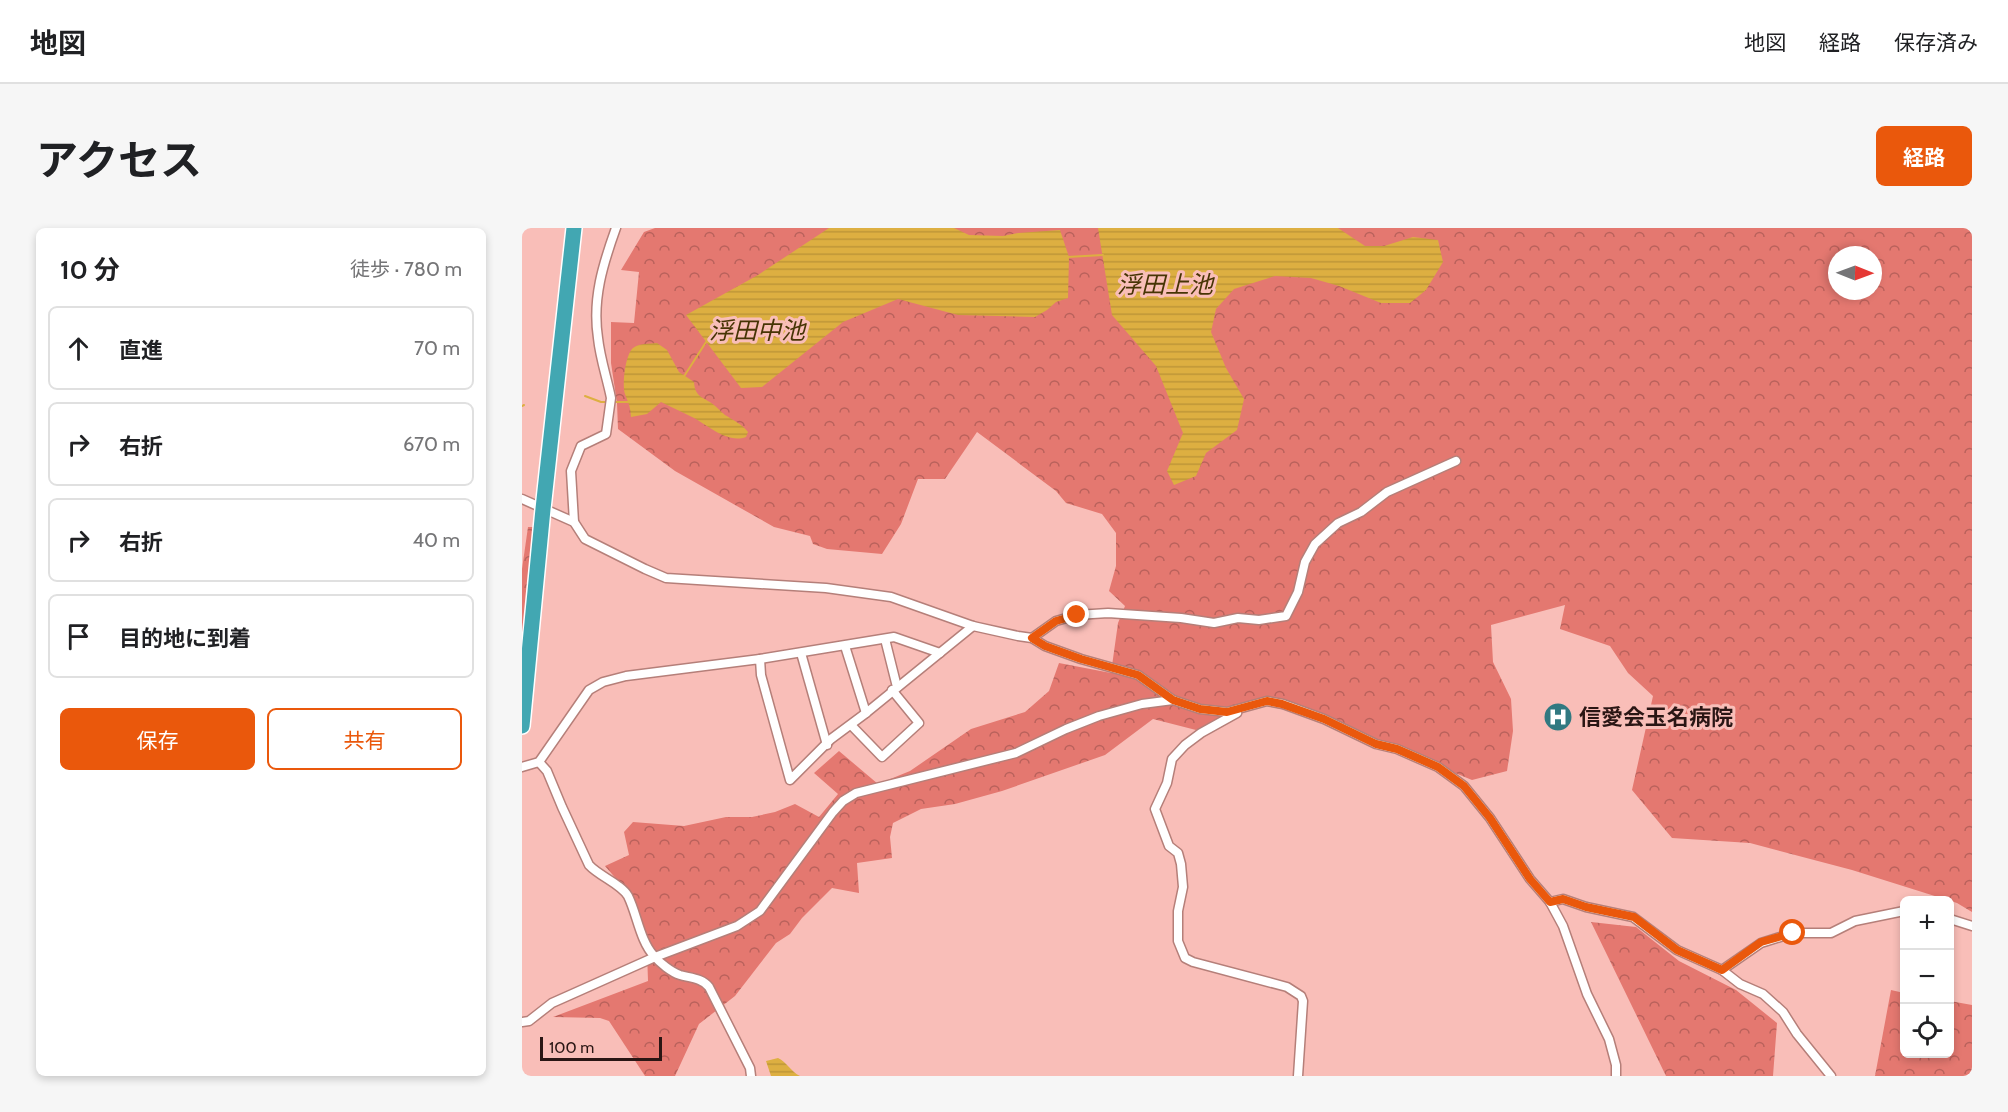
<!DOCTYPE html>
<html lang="ja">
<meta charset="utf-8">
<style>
:root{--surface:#fff;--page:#f6f6f6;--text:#202124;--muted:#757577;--line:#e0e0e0;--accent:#ea580c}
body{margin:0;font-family:Cabin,"Noto Sans JP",sans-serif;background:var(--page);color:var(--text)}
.controls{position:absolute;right:18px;bottom:18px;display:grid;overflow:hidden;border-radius:9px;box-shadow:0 3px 9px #0003}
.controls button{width:54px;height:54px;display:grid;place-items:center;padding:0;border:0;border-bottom:2px solid var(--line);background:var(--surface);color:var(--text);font:30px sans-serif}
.compass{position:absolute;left:1306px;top:18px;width:54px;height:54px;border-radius:50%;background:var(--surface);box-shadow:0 3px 9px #0003;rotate:91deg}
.scale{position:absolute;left:18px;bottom:15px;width:122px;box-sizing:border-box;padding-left:6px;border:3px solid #2a1614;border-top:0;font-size:16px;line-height:21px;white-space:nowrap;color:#2a1614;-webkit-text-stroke:4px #f9beb8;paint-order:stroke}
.stop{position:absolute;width:18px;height:18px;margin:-14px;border:4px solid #ea580c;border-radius:50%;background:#fff}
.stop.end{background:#ea580c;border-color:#fff;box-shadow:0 2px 6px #0008}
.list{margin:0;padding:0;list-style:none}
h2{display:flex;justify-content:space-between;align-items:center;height:78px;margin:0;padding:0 24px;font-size:26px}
h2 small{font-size:20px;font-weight:400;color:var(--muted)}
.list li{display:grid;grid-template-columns:39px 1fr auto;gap:18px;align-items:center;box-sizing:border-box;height:84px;margin:0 12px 12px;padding:0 12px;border:2px solid var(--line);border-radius:9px}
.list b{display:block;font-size:22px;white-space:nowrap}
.list em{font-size:20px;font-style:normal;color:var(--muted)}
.actions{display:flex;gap:12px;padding:18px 24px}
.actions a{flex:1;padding:14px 0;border:2px solid var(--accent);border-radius:9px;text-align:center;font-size:21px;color:var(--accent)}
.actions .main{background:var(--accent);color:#fff}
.icon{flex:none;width:33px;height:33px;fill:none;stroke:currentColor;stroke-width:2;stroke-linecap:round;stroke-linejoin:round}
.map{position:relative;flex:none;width:1450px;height:848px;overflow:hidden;border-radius:9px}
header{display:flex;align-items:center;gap:36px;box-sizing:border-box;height:84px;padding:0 30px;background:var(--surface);border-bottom:2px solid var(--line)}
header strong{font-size:28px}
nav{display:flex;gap:33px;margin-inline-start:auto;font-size:21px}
.intro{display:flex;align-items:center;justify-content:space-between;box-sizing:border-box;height:144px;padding:0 36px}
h1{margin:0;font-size:42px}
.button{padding:15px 27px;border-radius:9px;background:var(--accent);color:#fff;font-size:21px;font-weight:700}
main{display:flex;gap:36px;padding:0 36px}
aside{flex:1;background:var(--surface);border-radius:9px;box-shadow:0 3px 9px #0003}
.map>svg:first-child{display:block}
.forest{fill:url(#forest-crowns);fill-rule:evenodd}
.water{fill:url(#water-rules)}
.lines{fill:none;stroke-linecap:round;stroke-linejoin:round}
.stream{stroke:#ddaf41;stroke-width:2}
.street-casing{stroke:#b57f79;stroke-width:11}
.highway-casing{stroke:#fff;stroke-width:18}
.street{stroke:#fff;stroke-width:8}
.highway{stroke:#42a7b2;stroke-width:15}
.route{stroke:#ea580c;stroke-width:8}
.labels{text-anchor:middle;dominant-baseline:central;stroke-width:6;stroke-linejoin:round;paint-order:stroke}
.poi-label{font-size:22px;font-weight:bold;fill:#2a1614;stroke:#f9beb8;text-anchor:start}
.water-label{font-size:24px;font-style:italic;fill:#473404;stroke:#f9beb8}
</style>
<header>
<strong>地図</strong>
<nav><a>地図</a><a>経路</a><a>保存済み</a></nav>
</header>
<div class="intro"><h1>アクセス</h1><a class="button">経路</a></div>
<main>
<aside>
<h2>10 分<small>徒歩 · 780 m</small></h2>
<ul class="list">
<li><svg class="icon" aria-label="ahead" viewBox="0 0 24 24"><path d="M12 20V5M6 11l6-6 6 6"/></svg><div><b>直進</b></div><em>70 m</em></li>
<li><svg class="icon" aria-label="right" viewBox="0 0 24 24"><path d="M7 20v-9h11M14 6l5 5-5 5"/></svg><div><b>右折</b></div><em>670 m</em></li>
<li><svg class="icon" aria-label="right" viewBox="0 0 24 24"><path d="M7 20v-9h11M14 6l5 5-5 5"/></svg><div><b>右折</b></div><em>40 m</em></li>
<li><svg class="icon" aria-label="arrive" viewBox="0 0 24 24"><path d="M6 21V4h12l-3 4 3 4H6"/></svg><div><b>目的地に到着</b></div></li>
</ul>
<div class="actions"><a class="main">保存</a><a>共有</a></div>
</aside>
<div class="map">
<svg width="1450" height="848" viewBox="0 0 1450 848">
<defs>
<pattern id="forest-crowns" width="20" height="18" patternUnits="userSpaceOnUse" patternTransform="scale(1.5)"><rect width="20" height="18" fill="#e47870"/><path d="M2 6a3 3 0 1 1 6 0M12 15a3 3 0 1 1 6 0" fill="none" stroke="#b9615b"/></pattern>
<pattern id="water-rules" width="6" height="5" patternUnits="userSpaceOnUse" patternTransform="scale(1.5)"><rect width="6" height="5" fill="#ddaf41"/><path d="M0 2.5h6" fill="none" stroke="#be9638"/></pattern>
</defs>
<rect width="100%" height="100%" fill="#f9beb8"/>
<g class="forest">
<path d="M133,0H1450V684L1435,675L1330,642L1228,615L1150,610L1110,562L1131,468L1106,445L1088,418L1038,401L1043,377L969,397L971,434L989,471L991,503L985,543L950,552L802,491L741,477L674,502L631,491L583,527L480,563L433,576L399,581L371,595L368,609L370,630L335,635L337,665L310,660L280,690L268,706L254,715L213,768L177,796L153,848H123L87,793L78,790L31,789L126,753L125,724L110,669L83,638L107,627L102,604L111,594L162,598L204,589H230L253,584L273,576L297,589L316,566L292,545L317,523L356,556L388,543L449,501L503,484L527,463L537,435L589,445L596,395L603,378L587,363L594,338V305L580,286L544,275L534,263L455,204L423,251H396L379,296L360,326L305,321L291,316L288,308L252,299L153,243L96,201L95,175L89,135V94L112,95L117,44L99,42L122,4ZM1315,27H1351V63H1315Z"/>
<polygon points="6,299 11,299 0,415 0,341"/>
<polygon points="1069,694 1114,699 1157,733 1214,762 1255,795 1251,848 1144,848"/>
<polygon points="1369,762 1382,765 1382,826 1428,826 1428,773 1450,777 1450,848 1353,848"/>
</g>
<g class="water">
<polygon points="307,0 432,0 447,7 481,8 496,5 538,2 547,29 546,70 534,74 525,82 513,89 436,87 376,71 321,94 240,159 219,160 164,87 236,47"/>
<polygon points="576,0 816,0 843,18 862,18 891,9 916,12 921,34 904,62 888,75 859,75 817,58 789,50 753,48 712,61 694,81 689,104 704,140 722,171 715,202 684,225 674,248 652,257 645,243 661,205 634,138 590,87"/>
<path d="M135,115L145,122L157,144L172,154C173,170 182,169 192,177C196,180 199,184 203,187C211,192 220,196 226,204L224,209C205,216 186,197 170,189C160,184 149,179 139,174L125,186L109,189C108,177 107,177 103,166C100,157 103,127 111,120C117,115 128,116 135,115Z"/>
<path d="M256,830C265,834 269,844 278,848H249L244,833Z"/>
</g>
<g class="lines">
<g class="stream">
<polyline points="545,29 581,27"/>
<polyline points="161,150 184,114 187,113"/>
<polyline points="63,168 79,174 108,174"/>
<polyline points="0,178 2,177"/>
</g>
<g class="street-casing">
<g id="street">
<polyline points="0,271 52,294 63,311 123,341 144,350 304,360 369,369 451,398 496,408 510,410 523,418 559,431 616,447 651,472 678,481 705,484 745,473 761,476 802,491 854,516 875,521 916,539 942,558 968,590 1008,651 1028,674 1041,698 1065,766 1087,811 1094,837 1094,848"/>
<path d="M52,294L49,243L59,218L84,206L89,170C85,150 78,130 76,110C70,71 81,36 94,0"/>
<polyline points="510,410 534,393 555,387 586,385 659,390 692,395 716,390 737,392 764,388 776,364 783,334 793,316 816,295 839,284 865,264 934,233"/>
<polyline points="363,411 375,459"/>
<polyline points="323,418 344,485"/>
<polyline points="279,425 305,517"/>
<polyline points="238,431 372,409 418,425"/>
<polyline points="715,485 679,505 663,517 650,531 645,555 633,581 647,618 656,625 659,636 661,659 656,683 656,713 663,730 671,734 765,759 779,768 781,773 776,848"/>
<polyline points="329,497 360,529 397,495 370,462"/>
<path d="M17,534L25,543L40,579L67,637C77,648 99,656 106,668C115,686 118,713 132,728C138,735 149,744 158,747C168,750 180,750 187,759L228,840L229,848"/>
<polyline points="0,539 17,534 67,462 81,454 104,448 238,431 239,447 268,552 309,511 344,485 451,398"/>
<polyline points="1028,674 1041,671 1064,679 1111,689 1155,722 1200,742 1218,756 1241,766 1261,784 1275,806 1309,848"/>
<polyline points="1428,691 1450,698"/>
<polyline points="1200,742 1239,715 1271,705 1309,705 1333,693 1382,683"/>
<polyline points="0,794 7,793 30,775 48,767 133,729 215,698 238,683 311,584 321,573 334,565 494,525 544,501 577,488 620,476 651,472"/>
</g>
</g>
<g class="highway-casing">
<polyline id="highway" points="0,498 21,281 52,0"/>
</g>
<use href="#street" class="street"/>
<use href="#highway" class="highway"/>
</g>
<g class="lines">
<polyline class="route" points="555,387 534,393 510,410 523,418 559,431 616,447 651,472 678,481 705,484 745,473 760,476 802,491 854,516 875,521 916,539 942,558 968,590 1008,651 1028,674 1041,671 1064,679 1112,689 1155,722 1200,742 1239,714 1271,705"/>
</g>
<defs>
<g id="hospital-disc" transform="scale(1.5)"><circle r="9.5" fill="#317981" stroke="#f9beb8"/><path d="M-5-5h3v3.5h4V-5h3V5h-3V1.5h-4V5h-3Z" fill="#fff"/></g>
</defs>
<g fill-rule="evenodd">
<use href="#hospital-disc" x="1036" y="489"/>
</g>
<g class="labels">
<g class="poi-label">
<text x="1057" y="489">信愛会玉名病院</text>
</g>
<g class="water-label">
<text x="643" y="56">浮田上池</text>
<text x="235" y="102">浮田中池</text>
</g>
</g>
</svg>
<div class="controls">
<button>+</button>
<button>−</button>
<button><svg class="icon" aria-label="locate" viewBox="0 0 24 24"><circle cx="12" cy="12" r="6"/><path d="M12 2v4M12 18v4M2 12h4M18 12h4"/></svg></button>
</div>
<svg class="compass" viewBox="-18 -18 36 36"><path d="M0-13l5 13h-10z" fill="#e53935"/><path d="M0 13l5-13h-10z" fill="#757577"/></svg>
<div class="scale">100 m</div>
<div class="stop" style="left:1271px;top:705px"></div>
<div class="stop end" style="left:555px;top:387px"></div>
</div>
</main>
